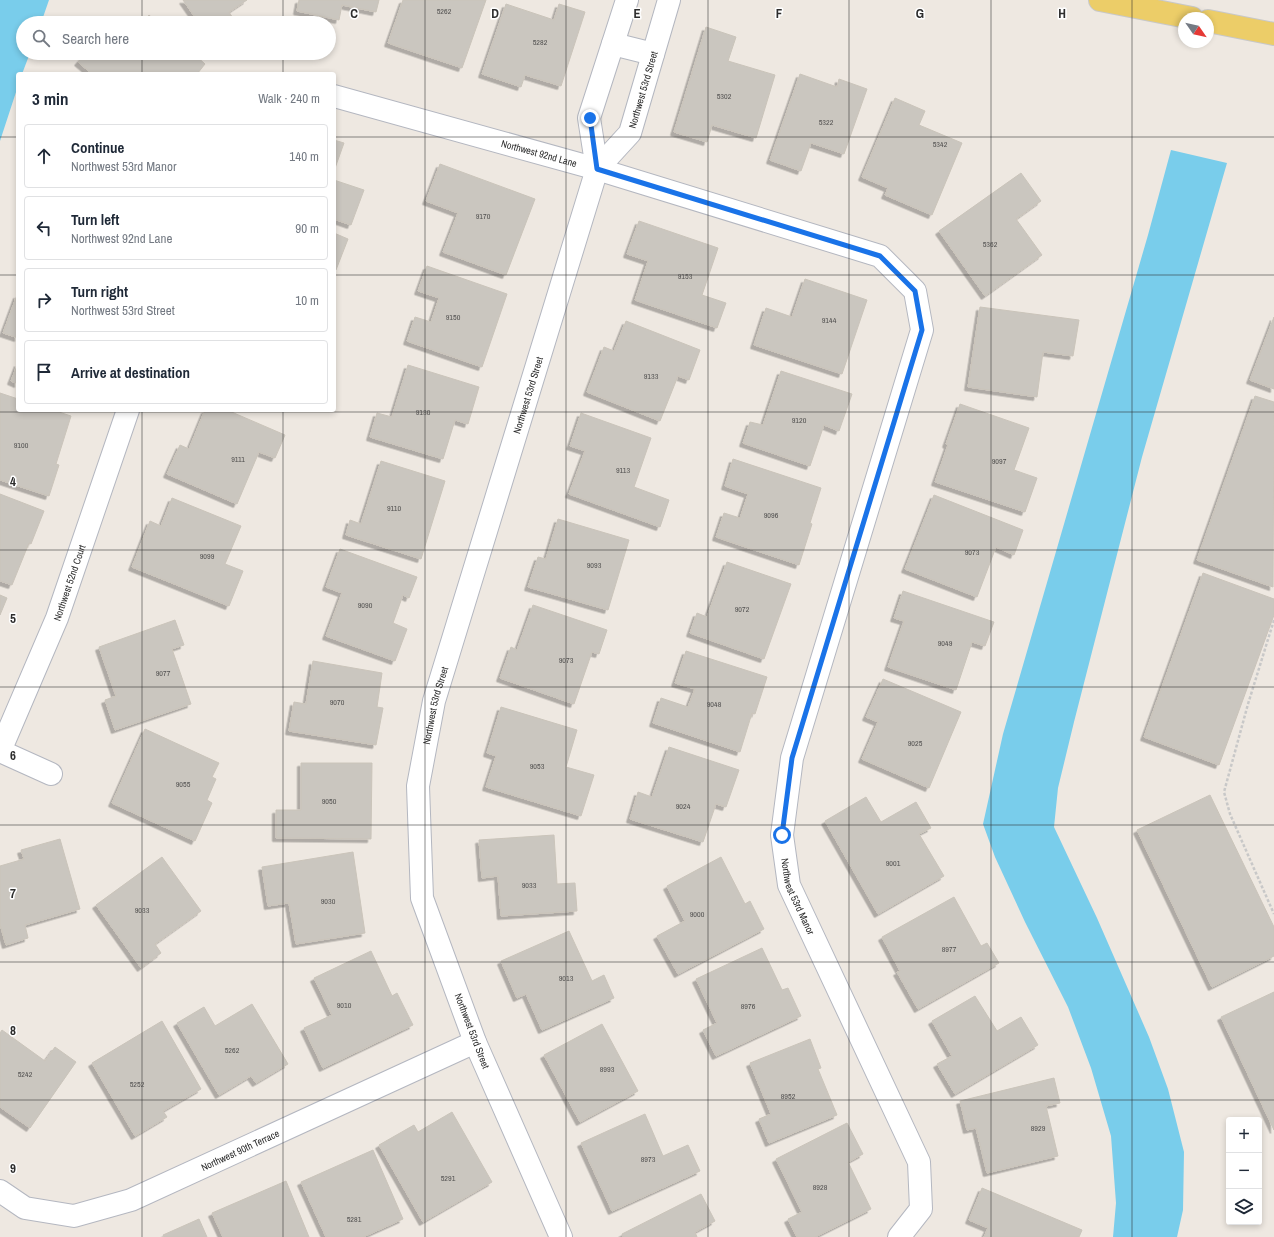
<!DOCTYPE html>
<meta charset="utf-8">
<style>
:root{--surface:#fff;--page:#f6f6f7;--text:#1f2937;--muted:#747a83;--line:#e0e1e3}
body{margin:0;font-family:"Archivo Narrow",sans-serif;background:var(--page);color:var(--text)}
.controls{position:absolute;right:12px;bottom:12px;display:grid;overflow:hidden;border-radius:4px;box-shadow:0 2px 6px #0003}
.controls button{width:36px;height:36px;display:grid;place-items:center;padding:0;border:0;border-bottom:1px solid var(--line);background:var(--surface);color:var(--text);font:20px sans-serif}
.compass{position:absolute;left:1178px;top:12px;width:36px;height:36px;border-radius:50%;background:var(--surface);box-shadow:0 2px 6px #0003;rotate:124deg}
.stop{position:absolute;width:12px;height:12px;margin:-9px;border:3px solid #1a73e8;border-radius:50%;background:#fff}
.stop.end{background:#1a73e8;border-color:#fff;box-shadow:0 1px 4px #0008}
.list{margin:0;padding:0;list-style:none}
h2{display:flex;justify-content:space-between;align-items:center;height:52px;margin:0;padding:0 16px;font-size:17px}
h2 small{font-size:13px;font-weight:400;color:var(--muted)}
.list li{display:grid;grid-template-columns:26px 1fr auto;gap:12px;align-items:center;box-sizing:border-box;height:64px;margin:0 8px 8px;padding:0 8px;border:1px solid var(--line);border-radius:4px}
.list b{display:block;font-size:15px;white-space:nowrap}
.list p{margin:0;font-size:13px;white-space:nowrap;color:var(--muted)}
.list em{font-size:13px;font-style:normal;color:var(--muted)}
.icon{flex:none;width:22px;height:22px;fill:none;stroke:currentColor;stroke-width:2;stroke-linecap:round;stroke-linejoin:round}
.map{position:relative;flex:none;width:1274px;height:1237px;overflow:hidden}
.search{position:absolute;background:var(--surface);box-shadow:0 2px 6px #0003;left:16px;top:16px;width:320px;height:44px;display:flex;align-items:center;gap:10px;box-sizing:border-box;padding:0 14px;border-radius:22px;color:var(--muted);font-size:15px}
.panel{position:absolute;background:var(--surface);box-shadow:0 2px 6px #0003;left:16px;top:72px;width:320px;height:340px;border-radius:4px}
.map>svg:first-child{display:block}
.water{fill:#79cdeb}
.building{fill:#cac6bf;stroke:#cac4ba;filter:url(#shadow)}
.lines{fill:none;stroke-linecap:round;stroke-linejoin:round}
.minor-casing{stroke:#b4b7c0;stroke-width:24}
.primary-casing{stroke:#c8c8c8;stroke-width:24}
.path{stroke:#c8c8c8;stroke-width:2.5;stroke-dasharray:3 2;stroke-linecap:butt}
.minor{stroke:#fff;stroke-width:22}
.primary{stroke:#eccd68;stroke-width:22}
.route{stroke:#1a73e8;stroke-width:5}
.grid{fill:none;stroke:#2d2d2d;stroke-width:1;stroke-opacity:0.55}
.labels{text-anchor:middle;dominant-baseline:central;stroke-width:3;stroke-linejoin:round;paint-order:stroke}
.number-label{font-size:8px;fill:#545352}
.street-label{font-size:10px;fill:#2d2d2d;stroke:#fff}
.grid-label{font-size:13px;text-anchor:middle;font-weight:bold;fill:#2d2d2d;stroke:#fff;stroke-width:3;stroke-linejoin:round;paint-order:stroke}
</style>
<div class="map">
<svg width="1274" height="1237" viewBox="0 0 1274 1237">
<defs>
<filter id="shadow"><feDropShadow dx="-3.5" dy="3.5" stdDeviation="0" flood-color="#0004"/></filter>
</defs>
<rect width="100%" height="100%" fill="#eee8e1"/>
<g class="water">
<polygon points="0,0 49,0 41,23 23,23 23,53 30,53 22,74 18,74 18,86 0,141"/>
<polygon points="1171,150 1227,163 1142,457 1074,722 1058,788 1054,827 1097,918 1149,1037 1168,1089 1184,1152 1183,1210 1177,1237 1113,1237 1116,1203 1111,1136 1091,1068 1068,1007 1025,922 995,857 983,824 1003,734 1148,235"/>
</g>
<g class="building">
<polygon points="183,0 247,0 229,12 236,23 199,23"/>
<polygon points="299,0 379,0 376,12 342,5 339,20 297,11"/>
<polygon points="403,0 486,0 462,68 388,43"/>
<polygon points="506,4 554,20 559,4 585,12 561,86 525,75 521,87 482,74"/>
<polygon points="149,15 158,23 142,23"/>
<polygon points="706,27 736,37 728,61 775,75 756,138 712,125 707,142 674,132"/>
<polygon points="86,53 193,53 205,64 197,74 92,74 78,62"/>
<polygon points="800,74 837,87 839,79 867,89 844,154 811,143 801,171 770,160"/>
<polygon points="895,98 925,111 919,125 962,143 932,215 885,195 888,188 862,177"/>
<polygon points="334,140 344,143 334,171"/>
<polygon points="440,164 535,199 506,275 443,252 458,213 426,201"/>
<polygon points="1021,173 1041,201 1016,219 1042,255 985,296 939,231"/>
<polygon points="334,180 364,190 351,225 334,219"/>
<polygon points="639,221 718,248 702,295 726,303 717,328 635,300 648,261 627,254"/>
<polygon points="334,233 348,239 336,270 334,269"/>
<polygon points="427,266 507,294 482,367 407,341 415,317 431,322 439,298 418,291"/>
<polygon points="805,279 867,300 842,374 754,345 766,308 792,317"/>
<polygon points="17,295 18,295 18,338 3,333"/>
<polygon points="980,307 1079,320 1073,356 1043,352 1037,397 968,387"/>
<polygon points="1274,317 1274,389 1250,380"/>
<polygon points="626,321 700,350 689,380 678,376 660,421 587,392 604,347 614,351"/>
<polygon points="18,363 18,384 11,381"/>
<polygon points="408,365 479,387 468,424 455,420 443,459 370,437 377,413 392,417"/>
<polygon points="781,371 852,394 839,431 824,425 810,466 743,443 750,422 763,425"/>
<polygon points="0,393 18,399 18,410 53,410 71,416 56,464 59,465 49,496 0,480"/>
<polygon points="1255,396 1274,402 1273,587 1197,560"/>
<polygon points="960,404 1029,428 1014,470 1037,478 1025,512 935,482 948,445 946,444"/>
<polygon points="205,410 227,410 285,435 275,458 259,452 237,504 167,474 180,445 189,449"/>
<polygon points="581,413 651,438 634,487 669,500 660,527 569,494 585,451 570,446"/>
<polygon points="733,459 821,488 810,523 812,524 799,565 716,537 724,513 740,518 748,494 725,486"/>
<polygon points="381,461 445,481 421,559 346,535 350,520 361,524"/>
<polygon points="0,494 44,511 31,544 29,543 12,585 0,581"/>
<polygon points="934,495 1023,530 1014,555 996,547 977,597 905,569"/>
<polygon points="172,498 241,526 225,564 243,571 229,606 132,567 150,521 161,526"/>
<polygon points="558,519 629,540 608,610 528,587 538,557 546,559"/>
<polygon points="340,549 417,577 409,598 403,595 393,623 407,629 395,661 326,636 342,593 326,587"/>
<polygon points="727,562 791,584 764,659 690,633 697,613 707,617"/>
<polygon points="1203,573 1274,599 1274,615 1219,765 1144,737"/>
<polygon points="903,591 994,622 985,646 972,642 956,690 888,667 904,621 894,618"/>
<polygon points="0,595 7,598 0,615"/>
<polygon points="533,605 607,630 599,654 592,652 574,704 500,678 511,647 517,650"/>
<polygon points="175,620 184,645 172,649 191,704 115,730 105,700 116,696 99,647"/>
<polygon points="686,651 767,677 755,714 752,713 740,752 653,723 661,698 688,707 695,689 675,683"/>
<polygon points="313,661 382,673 377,707 383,708 376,745 289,731 294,702 306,704"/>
<polygon points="883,679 961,712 929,788 862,759 878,722 866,717"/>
<polygon points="501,707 577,730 566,767 594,775 581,816 486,787 496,756 487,753"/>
<polygon points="145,729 219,763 212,777 216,779 207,800 212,803 195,841 112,803"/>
<polygon points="669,747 739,770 726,807 716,804 703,842 630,819 638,792 652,797"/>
<polygon points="301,763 372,763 371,839 276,838 276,810 301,810"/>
<polygon points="1210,795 1274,927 1274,956 1212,987 1137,830"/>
<polygon points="866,797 881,822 916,802 931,828 919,834 944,876 878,914 825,821"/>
<polygon points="554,835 557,884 575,883 577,911 501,916 498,876 482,878 479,840"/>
<polygon points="60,839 80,909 25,925 28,938 6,945 0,924 0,866 24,859 21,850"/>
<polygon points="353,852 365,933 296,944 289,903 268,906 262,867"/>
<polygon points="162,857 201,911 155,944 161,953 141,968 96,905"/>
<polygon points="721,857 745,904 750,901 764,929 678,974 657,936 685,921 667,886"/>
<polygon points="954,897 981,946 987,943 999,963 918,1009 897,972 900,971 882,937"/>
<polygon points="569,931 592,981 604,975 614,998 542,1030 526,994 517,998 501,961"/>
<polygon points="762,948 782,990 788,988 801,1016 716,1056 703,1030 717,1023 696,979"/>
<polygon points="371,951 392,996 397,993 413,1025 323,1068 304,1028 332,1015 314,978"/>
<polygon points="1274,992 1274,1130 1221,1017"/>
<polygon points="975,996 997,1031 1021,1017 1038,1045 955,1094 937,1064 952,1056 932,1021"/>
<polygon points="252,1004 288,1064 256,1083 251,1076 219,1095 177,1023 204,1007 215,1026"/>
<polygon points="162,1021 201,1089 163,1111 167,1117 135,1136 92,1063"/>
<polygon points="602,1024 638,1091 580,1122 544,1055"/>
<polygon points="2,1030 45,1061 55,1047 76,1062 30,1128 0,1107 0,1033"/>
<polygon points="810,1039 821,1068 818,1069 837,1115 769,1143 759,1119 771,1114 750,1063"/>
<polygon points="1054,1078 1060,1103 1046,1106 1058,1156 987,1173 976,1128 967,1130 960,1101"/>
<polygon points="452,1112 492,1182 423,1222 379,1145 414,1125 418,1132"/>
<polygon points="645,1114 663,1156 688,1145 700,1171 612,1211 581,1143"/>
<polygon points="847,1123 863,1154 848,1162 871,1209 815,1237 797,1237 788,1219 802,1212 776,1159"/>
<polygon points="373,1150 403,1219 363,1237 326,1237 301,1182"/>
<polygon points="286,1181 309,1237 223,1237 212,1213"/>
<polygon points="982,1188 1082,1230 1079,1237 984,1237 988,1228 969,1220"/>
<polygon points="701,1194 715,1221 695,1232 697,1237 623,1237 622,1234"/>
<polygon points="199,1219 207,1237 164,1237 163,1235"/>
</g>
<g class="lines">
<g class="minor-casing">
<g id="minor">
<polyline points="613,44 653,54"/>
<path id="s1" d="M334,96L597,169L880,256L915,291L922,330L792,758L782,835L789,885L919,1162L921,1209L899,1237"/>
<path id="s2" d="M597,169L630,133L669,0"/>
<path id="s3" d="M0,751L57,618L128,410"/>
<polyline points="0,751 51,774"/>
<path id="s4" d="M0,1191L25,1208L74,1216L131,1200L475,1042"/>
<path id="s5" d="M561,1237L475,1042L422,898L418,786L434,701L597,169L589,118L627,0"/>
</g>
</g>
<g class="primary-casing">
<g id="primary">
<polyline points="1100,0 1192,18"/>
<polyline points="1208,21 1274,34"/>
</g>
</g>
<polyline class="path" points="1274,620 1248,704 1224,792 1230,814 1274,914"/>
<use href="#minor" class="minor"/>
<use href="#primary" class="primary"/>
</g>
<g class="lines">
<polyline class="route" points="590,118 597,169 880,256 915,291 922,330 792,758 782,835"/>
</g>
<path class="grid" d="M142,0V23M283,0V23M425,0V1237M566,0V1237M708,0V1237M849,0V1237M991,0V1237M1132,0V1237M142,53V74M283,53V74M0,137H18M334,137H1274M0,275H18M334,275H1274M142,410V1237M283,410V1237M0,412H1274M0,550H1274M0,687H1274M0,825H1274M0,962H1274M0,1100H1274"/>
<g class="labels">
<g class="number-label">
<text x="444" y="11">5262</text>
<text x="540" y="42">5282</text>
<text x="724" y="96">5302</text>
<text x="826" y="122">5322</text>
<text x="940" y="144">5342</text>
<text x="483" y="216">9170</text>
<text x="990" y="244">5362</text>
<text x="685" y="276">9153</text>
<text x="453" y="317">9150</text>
<text x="829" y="320">9144</text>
<text x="651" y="376">9133</text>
<text x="423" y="412">9130</text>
<text x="799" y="420">9120</text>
<text x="21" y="445">9100</text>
<text x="238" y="459">9111</text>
<text x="999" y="461">9097</text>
<text x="623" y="470">9113</text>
<text x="394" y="508">9110</text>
<text x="771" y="515">9096</text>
<text x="972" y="552">9073</text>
<text x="207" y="556">9099</text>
<text x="594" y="565">9093</text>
<text x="365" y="605">9090</text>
<text x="742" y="609">9072</text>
<text x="945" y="643">9049</text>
<text x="566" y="660">9073</text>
<text x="163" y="673">9077</text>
<text x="337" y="702">9070</text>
<text x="714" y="704">9048</text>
<text x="915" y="743">9025</text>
<text x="537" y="766">9053</text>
<text x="183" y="784">9055</text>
<text x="329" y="801">9050</text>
<text x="683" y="806">9024</text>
<text x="893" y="863">9001</text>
<text x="529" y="885">9033</text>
<text x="328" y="901">9030</text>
<text x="142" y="910">9033</text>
<text x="697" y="914">9000</text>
<text x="949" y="949">8977</text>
<text x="566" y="978">9013</text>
<text x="344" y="1005">9010</text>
<text x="748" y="1006">8976</text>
<text x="232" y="1050">5262</text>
<text x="607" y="1069">8993</text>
<text x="25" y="1074">5242</text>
<text x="137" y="1084">5252</text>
<text x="788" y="1096">8952</text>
<text x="1038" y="1128">8929</text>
<text x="648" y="1159">8973</text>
<text x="448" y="1178">5291</text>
<text x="820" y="1187">8928</text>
<text x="354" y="1219">5281</text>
</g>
<g class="street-label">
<text stroke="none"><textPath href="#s2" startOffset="94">Northwest 53rd Street</textPath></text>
<text stroke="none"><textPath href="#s1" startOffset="213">Northwest 92nd Lane</textPath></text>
<text stroke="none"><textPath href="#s5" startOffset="885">Northwest 53rd Street</textPath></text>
<text stroke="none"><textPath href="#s3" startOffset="182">Northwest 52nd Court</textPath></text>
<text stroke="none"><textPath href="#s5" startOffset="561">Northwest 53rd Street</textPath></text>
<text stroke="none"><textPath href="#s1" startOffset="1247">Northwest 53rd Manor</textPath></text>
<text transform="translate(472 1031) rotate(69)">Northwest 53rd Street</text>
<text stroke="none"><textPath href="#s4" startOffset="259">Northwest 90th Terrace</textPath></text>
</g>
</g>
<g class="grid-label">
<text x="354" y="18">C</text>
<text x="495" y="18">D</text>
<text x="637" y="18">E</text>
<text x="779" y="18">F</text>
<text x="920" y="18">G</text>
<text x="1062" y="18">H</text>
<text x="13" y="486">4</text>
<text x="13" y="623">5</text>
<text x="13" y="760">6</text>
<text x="13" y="898">7</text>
<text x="13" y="1035">8</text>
<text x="13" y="1173">9</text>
</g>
</svg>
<div class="controls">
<button>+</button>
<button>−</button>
<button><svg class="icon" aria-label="layers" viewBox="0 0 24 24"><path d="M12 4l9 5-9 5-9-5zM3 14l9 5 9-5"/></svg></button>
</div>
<svg class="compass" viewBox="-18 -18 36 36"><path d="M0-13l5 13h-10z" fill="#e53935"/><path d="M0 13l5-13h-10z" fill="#747a83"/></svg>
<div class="stop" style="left:782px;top:835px"></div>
<div class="stop end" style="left:590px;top:118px"></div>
<div class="search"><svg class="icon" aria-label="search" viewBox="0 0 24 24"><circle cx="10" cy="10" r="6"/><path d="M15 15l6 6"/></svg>Search here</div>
<section class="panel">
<h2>3 min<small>Walk · 240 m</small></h2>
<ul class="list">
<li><svg class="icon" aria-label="ahead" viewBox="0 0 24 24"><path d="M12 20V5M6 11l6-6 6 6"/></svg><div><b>Continue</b><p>Northwest 53rd Manor</p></div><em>140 m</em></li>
<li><svg class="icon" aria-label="left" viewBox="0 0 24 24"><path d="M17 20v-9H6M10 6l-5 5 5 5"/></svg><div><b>Turn left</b><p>Northwest 92nd Lane</p></div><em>90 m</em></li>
<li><svg class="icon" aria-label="right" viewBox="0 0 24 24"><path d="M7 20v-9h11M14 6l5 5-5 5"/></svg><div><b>Turn right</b><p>Northwest 53rd Street</p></div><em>10 m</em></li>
<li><svg class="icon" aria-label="arrive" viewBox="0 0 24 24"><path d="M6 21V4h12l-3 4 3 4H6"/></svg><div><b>Arrive at destination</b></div></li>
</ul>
</section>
</div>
